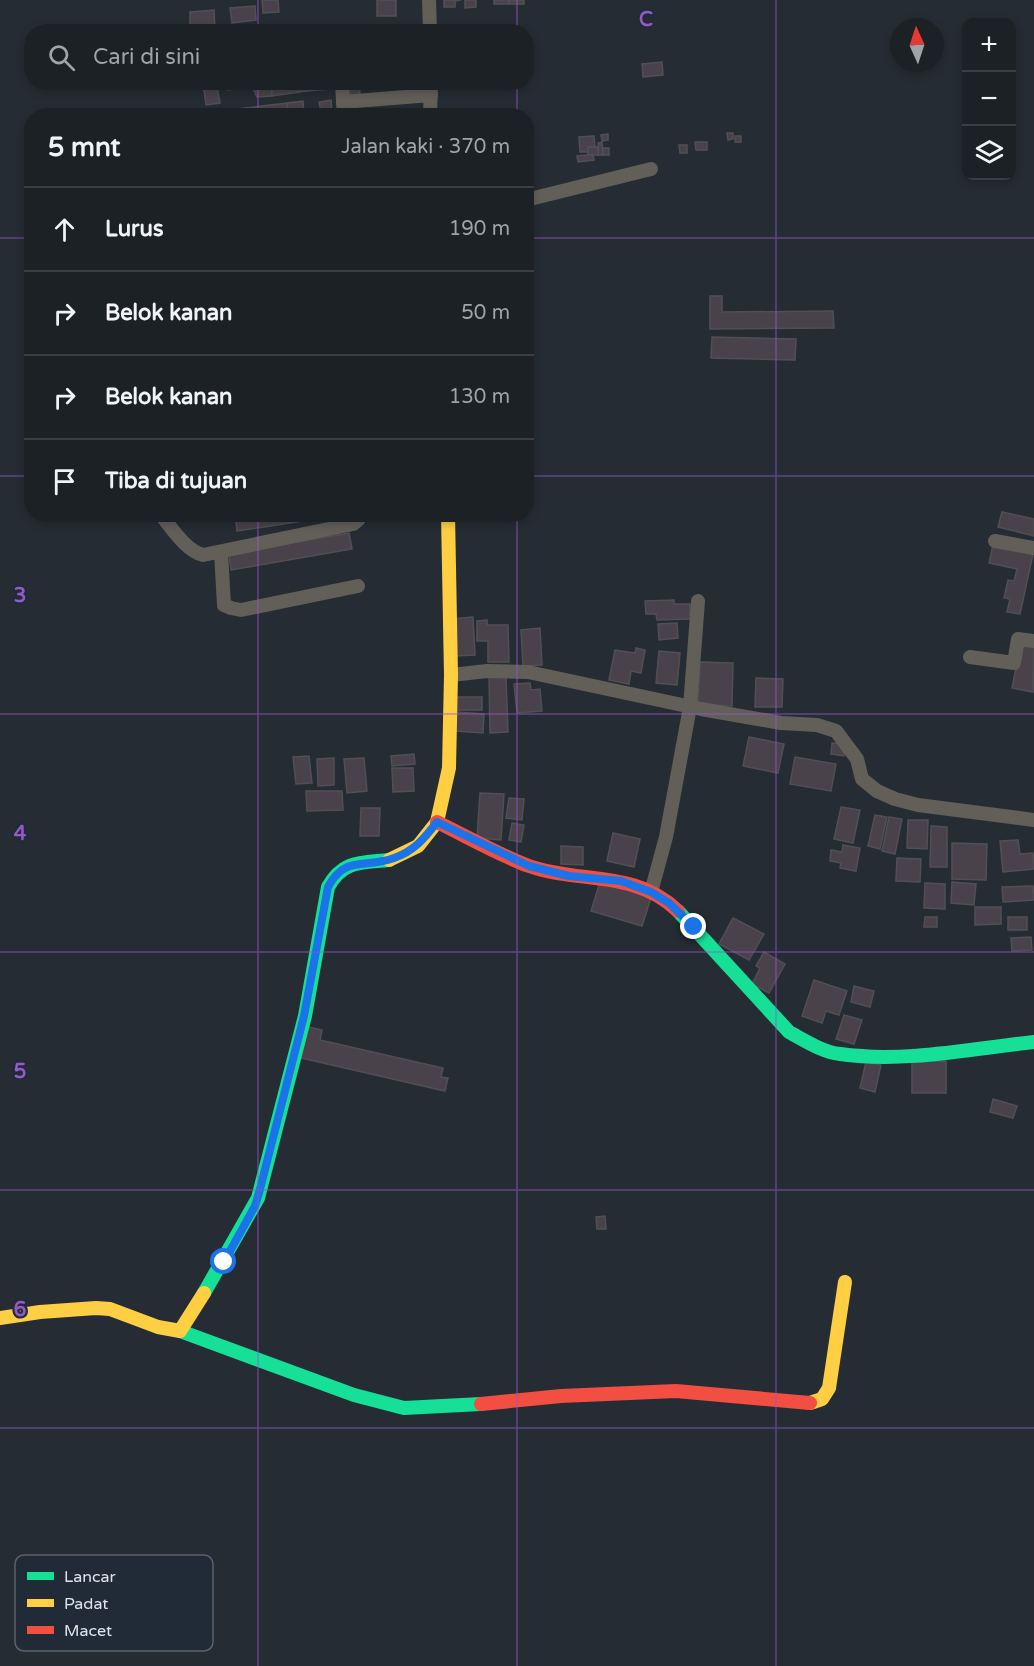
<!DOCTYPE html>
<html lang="id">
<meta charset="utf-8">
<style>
:root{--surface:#1c2126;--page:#25292e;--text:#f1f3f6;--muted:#a0a3a7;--line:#3a3e43}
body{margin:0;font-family:"Varela Round",sans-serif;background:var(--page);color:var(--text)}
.controls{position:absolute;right:18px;top:18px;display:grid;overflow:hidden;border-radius:12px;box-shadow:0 3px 9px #0003}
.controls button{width:54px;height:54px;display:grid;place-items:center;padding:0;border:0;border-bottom:2px solid var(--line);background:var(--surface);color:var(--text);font:30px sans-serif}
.compass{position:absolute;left:890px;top:18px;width:54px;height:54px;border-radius:50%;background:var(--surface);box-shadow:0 3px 9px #0003;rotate:357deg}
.stop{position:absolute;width:18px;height:18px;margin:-14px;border:4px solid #1a73e8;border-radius:50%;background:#fff}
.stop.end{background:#1a73e8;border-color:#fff;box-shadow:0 2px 6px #0008}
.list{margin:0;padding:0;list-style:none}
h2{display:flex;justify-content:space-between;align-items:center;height:78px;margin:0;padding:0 24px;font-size:26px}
h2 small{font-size:20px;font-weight:400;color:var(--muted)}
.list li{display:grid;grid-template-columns:39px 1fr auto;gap:18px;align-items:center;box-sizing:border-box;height:84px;padding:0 24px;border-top:2px solid var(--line)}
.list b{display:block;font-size:22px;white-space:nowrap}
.list em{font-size:20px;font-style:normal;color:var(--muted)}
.icon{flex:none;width:33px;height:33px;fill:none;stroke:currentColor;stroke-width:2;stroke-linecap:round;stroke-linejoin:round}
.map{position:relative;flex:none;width:1034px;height:1666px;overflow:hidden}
.search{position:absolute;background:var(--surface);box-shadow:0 3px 9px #0003;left:24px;top:24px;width:510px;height:66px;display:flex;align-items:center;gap:15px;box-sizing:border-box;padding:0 21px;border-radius:24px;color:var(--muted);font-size:22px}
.panel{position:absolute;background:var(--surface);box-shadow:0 3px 9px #0003;left:24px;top:108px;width:510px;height:414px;border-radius:24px}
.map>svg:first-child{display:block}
.building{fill:#49424a;stroke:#505054;stroke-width:1.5}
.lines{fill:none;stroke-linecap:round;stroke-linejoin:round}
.street{stroke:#625f59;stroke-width:14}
.fast{stroke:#16e098;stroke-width:14}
.slow{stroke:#ffcf43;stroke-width:14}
.jam{stroke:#f24e42;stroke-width:14}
.route{stroke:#1a73e8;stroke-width:8}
.grid{fill:none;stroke:#945aca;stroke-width:1.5;stroke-opacity:0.55}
.key{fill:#212b38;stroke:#5a626e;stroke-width:1.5}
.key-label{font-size:16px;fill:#dee4ec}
.grid-label{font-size:20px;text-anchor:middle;font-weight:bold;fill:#945aca;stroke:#212b38;stroke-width:4.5;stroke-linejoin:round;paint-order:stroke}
</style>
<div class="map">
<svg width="1034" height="1666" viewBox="0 0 1034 1666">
<rect width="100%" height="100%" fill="#262c33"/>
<g class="building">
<polygon points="262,0 278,0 279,12 263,13"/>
<rect x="377" y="0" width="19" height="16"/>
<polygon points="444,0 461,0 455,1 455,7 444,7"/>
<polygon points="465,0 476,0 476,7 465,8"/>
<rect x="494" y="0" width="15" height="4"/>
<rect x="509" y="0" width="15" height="4"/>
<polygon points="255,6 256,20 232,23 230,8"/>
<polygon points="214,10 215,29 190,31 190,12"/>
<polygon points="662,62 663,75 643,77 642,64"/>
<polygon points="202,82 219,82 217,87 204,90"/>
<polygon points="227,82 252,82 252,86 228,90"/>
<polygon points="298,82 299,92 272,96 271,83"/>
<polygon points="298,82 315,82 316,90 299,92"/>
<polygon points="315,82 333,82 333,89 316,90"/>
<polygon points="346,82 368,82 359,83 360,94 347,95"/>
<polygon points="271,83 272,96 257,97 252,86"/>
<polygon points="217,87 220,103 206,105 204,90"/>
<polygon points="331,100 332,112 321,112 319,102"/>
<polygon points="303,101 304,115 288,115 287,103"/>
<polygon points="287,103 288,115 263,116 262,106"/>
<polygon points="262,106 263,116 246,116 246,108"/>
<polygon points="246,108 246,116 235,116 234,109"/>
<polygon points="234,109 235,116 221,116 220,111"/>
<polygon points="414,110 414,116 386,116 386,111"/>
<polygon points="220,111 221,116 205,116 205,112"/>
<polygon points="365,113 383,113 384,116 365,116"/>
<polygon points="727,133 733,133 733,139 728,140"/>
<polygon points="608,134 608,140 602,141 601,135"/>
<polygon points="594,136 595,147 588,147 588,152 580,152 579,137"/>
<rect x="735" y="136" width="6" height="6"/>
<polygon points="602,142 603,155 598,155 598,143"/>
<polygon points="695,142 707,142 707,150 696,150"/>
<polygon points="679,145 687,145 687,153 680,153"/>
<rect x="588" y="147" width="10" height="8"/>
<rect x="603" y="148" width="6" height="7"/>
<polygon points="588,155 593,155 594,160 578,162 577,156"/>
<polygon points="710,296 722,296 722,312 833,311 834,328 710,329"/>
<polygon points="712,337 796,339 795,360 711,358"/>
<polygon points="1002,512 1034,519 1034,536 998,527"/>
<polygon points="235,514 350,514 237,531"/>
<polygon points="349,533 352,549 231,570 229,554"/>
<polygon points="993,545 1033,554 1020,614 1007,612 1010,599 1004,598 1008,580 1014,581 1017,569 989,563"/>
<polygon points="674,600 674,604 690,604 690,619 657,620 656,614 646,614 645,601"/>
<polygon points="473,617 475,655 454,656 452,619"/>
<polygon points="487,620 487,625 508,625 509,662 488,662 488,641 477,641 477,621"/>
<polygon points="677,623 678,638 659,640 658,624"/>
<polygon points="540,628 542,665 523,666 521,630"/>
<polygon points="1021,643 1034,646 1033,692 1012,688"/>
<polygon points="636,648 645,650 641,673 631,671 629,684 609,680 615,650 635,653"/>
<polygon points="659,651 680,653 677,685 656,683"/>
<polygon points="700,662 733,663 732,706 698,705"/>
<polygon points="489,676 506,676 508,732 490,733"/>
<polygon points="756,678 783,679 782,707 755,707"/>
<polygon points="530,683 531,690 540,689 542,711 517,713 514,684"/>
<rect x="456" y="697" width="26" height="13"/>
<polygon points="457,712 484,714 483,733 456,731"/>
<polygon points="749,737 784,744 778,773 743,766"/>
<polygon points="832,743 845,744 844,756 831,754"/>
<polygon points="414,754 415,764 392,766 391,756"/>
<polygon points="309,756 312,783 296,784 293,757"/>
<polygon points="795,757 836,764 831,791 790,784"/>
<polygon points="334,758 334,785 318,786 317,759"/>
<polygon points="364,758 367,791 347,793 344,759"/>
<polygon points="392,768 413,768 414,791 393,792"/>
<polygon points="306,791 342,791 343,810 307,811"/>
<polygon points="480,793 504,794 501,840 477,838"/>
<polygon points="509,798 524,799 522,820 506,818"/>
<polygon points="841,807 860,810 853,843 834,839"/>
<polygon points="361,808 380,808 379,836 360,836"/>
<polygon points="875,815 887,817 880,849 868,846"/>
<polygon points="889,817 902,819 895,854 882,851"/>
<polygon points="908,820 928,820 927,849 907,848"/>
<polygon points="512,823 524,825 521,842 509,840"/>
<polygon points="931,826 947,827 947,867 930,867"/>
<polygon points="613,833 640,839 634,867 607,861"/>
<polygon points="1018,840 1020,854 1033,853 1034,869 1003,872 1000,841"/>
<polygon points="952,843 987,844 986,880 952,879"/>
<polygon points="843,845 860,848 856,871 840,868 841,863 830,861 831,850 842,852"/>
<polygon points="561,846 583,847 583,865 561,864"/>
<polygon points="897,858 921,859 920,882 896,881"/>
<polygon points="600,882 651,898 642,926 591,911"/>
<polygon points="952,882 976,884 974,905 951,903"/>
<polygon points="925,883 945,884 945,909 924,908"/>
<polygon points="1033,886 1034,900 1003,902 1002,887"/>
<polygon points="975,907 1001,907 1001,924 975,925"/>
<polygon points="925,917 937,917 937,927 924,927"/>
<rect x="1008" y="917" width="19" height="13"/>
<polygon points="733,918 764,934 749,960 719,944"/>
<polygon points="1031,937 1032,950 1012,951 1011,938"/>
<polygon points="764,952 785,964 769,993 752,984 760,968 756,966"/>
<polygon points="814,980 847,991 839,1015 826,1011 822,1023 802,1016"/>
<polygon points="854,986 874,991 870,1007 851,1002"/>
<polygon points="844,1015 862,1020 854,1044 836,1039"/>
<polygon points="308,1027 322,1030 320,1040 443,1068 441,1077 448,1078 445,1091 301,1058"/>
<polygon points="946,1061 946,1093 912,1093 912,1062"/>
<polygon points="866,1062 881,1065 875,1092 860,1088"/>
<polygon points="993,1099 1017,1106 1013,1118 990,1112"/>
<polygon points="605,1216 606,1229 597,1229 596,1217"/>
</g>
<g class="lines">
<g class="street">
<polyline points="429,0 430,32"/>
<polyline points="342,82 343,102"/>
<polyline points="344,116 343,102 431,95"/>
<polyline points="430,116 431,82"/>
<polyline points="526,200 651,169"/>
<path d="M160,514C172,528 185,550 203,555L353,524L359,519L360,514"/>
<polyline points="995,541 1034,548"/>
<polyline points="221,552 224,605 231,608 241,610 358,586"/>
<polyline points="970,657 1014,663 1018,639 1034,641"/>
<polyline points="451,675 487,671 528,672 701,709 781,723 817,725 836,731 857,759 862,779 877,791 895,799 918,805 1034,820"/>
<polyline points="651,892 666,837 690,707 698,601"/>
</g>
<g class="fast">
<path d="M678,911L789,1032C804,1040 822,1052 840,1054C904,1063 970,1049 1034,1042"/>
<path d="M204,1293L258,1198L305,1016L328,887C343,860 361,863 389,860"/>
<polyline points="180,1331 354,1395 404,1408 481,1404"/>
</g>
<g class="slow">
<polyline points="389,860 418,846 437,822 449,768 451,675 448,514"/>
<polyline points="0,1318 40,1312 96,1308 110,1309 158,1327 180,1331 204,1293"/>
<polyline points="810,1403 822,1399 829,1388 845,1282"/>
</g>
<g class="jam">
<path d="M437,822C466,836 499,855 529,866C581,884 634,869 678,911"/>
<polyline points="481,1404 561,1396 676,1391 810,1403"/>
</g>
</g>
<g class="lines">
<path class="route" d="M224,1262L255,1206L259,1193L304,1016L328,887C346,854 366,869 394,858C414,851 424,839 437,822L529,866L569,876L621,881L651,892L669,903L694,927"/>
</g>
<path class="grid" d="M258,0V32M517,0V32M776,0V1666M258,82V116M517,82V116M0,238H32M526,238H1034M0,476H32M526,476H1034M258,514V1666M517,514V1666M0,714H1034M0,952H1034M0,1190H1034M0,1428H1034"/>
<rect x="15" y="1555" width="198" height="96" rx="9" class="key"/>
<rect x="27" y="1572" width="27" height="8" fill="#16e098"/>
<rect x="27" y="1599" width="27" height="8" fill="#ffcf43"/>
<rect x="27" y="1626" width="27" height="8" fill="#f24e42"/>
<g class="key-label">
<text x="64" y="1582">Lancar</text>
<text x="64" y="1609">Padat</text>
<text x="64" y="1636">Macet</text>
</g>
<g class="grid-label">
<text x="646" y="26">C</text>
<text x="20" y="602">3</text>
<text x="20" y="840">4</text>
<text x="20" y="1078">5</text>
<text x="20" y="1316">6</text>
</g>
</svg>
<div class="controls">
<button>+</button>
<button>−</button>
<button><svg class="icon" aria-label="layers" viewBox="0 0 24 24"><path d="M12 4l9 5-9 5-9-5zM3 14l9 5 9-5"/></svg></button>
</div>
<svg class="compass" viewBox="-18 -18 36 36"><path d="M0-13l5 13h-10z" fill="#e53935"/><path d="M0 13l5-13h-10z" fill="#a0a3a7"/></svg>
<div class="stop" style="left:224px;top:1262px"></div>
<div class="stop end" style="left:694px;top:927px"></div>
<div class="search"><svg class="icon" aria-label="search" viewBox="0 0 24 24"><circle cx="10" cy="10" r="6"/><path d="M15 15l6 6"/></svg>Cari di sini</div>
<section class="panel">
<h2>5 mnt<small>Jalan kaki · 370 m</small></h2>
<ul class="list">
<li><svg class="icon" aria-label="ahead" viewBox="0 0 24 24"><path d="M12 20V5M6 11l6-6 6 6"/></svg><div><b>Lurus</b></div><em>190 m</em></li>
<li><svg class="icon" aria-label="right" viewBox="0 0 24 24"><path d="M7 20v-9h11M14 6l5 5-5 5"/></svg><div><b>Belok kanan</b></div><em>50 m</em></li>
<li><svg class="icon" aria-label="right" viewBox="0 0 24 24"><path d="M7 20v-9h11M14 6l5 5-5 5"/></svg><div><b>Belok kanan</b></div><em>130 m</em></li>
<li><svg class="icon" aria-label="arrive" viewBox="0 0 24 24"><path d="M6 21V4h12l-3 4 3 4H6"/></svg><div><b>Tiba di tujuan</b></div></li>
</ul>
</section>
</div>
